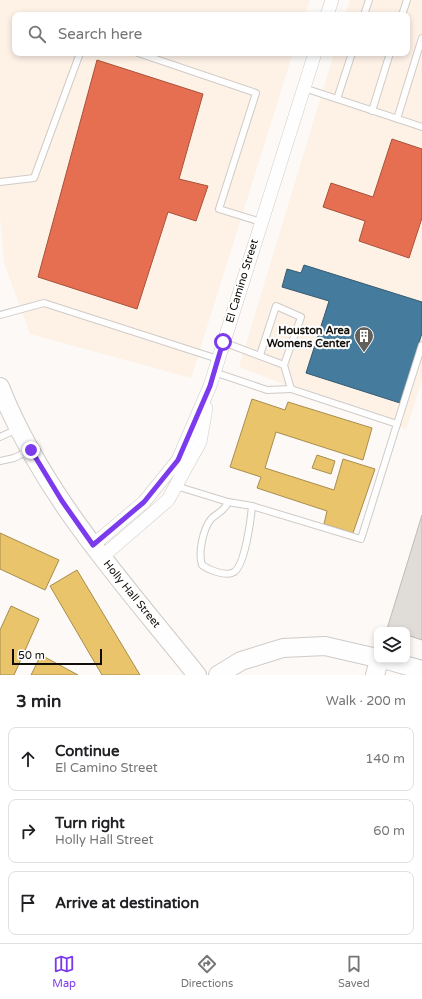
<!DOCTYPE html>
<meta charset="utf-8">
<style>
:root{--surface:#fff;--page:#f6f6f6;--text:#202124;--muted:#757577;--line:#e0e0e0;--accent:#7c3aed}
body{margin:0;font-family:"Varela Round",sans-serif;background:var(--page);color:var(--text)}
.controls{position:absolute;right:12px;bottom:12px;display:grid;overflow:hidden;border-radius:8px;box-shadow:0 2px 6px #0003}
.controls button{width:36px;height:36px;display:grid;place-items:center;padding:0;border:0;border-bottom:1px solid var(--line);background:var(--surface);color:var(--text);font:20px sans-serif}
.scale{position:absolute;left:12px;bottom:10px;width:90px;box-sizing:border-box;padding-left:4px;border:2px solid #110d09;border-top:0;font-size:11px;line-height:14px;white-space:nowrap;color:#110d09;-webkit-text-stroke:3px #fff;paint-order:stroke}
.stop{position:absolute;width:12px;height:12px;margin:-9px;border:3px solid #7c3aed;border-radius:50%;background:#fff}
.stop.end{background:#7c3aed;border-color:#fff;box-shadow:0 1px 4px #0008}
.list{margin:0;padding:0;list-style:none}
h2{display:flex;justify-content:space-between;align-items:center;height:52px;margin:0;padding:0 16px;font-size:17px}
h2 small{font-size:13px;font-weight:400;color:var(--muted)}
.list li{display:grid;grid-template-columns:26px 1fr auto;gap:12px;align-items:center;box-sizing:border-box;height:64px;margin:0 8px 8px;padding:0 8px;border:1px solid var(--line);border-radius:8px}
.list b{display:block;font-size:15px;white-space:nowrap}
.list p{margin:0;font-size:13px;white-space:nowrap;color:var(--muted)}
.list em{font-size:13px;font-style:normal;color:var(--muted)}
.icon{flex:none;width:22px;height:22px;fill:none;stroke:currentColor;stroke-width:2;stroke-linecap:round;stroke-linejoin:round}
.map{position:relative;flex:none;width:422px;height:675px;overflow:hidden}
.search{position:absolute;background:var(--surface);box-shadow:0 2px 6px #0003;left:12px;right:12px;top:12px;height:44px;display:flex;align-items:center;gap:10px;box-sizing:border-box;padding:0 14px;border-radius:8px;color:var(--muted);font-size:15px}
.sheet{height:268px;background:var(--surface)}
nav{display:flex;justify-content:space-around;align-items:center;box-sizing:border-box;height:56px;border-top:1px solid var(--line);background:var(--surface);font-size:11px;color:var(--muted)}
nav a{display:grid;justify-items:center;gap:2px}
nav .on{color:var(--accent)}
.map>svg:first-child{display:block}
.built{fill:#fef2e7}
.homes{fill:#e9c46a;stroke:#a88d4d}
.shops{fill:#e76f51;stroke:#a7523b}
.public{fill:#457b9d;stroke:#355a71}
.building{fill:#e0dcd8;stroke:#bebab7}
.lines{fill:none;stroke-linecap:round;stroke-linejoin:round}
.lane-casing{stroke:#cfcbc7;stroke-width:8}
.street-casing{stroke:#cfcbc7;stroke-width:14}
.secondary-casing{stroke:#cfcbc7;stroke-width:20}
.lane{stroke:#fffefe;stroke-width:6}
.street{stroke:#fffefe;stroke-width:13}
.secondary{stroke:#fffefe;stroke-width:18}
.route{stroke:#7c3aed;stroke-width:5}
.labels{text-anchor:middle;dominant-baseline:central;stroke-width:4;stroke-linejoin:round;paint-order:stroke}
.street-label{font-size:11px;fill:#110d09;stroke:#fff}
.poi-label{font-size:11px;font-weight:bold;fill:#110d09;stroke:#fff;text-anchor:end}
</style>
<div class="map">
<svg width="422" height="675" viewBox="0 0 422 675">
<rect width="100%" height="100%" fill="#fcf9f6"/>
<g class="built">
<polygon points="0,0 310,0 305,15 15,15 15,53 293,53 191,378 30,334 4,263 0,217"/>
<polygon points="350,0 422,0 422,380 406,430 239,367 334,53 407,53 407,15 345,15"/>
</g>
<g class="homes">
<polygon points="252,399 285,410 288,402 372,428 363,460 276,432 265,468 334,490 343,459 375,469 353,533 324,524 327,511 257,488 261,477 230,467"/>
<polygon points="317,455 335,461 331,474 312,468"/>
<polygon points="0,533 59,560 45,590 0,569"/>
<polygon points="77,570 140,675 102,675 50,586"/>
<polygon points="11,606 39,619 14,675 0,675 0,630"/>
<polygon points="41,655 78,675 31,675"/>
</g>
<g class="shops">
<polygon points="97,60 203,94 179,179 208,186 196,221 168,212 137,309 38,277"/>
<polygon points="392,139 422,149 422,218 409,258 359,241 365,221 323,207 331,183 373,197"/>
</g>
<polygon class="public" points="304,265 422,302 422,333 400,403 306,373 329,301 282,287 287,269 301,273"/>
<polygon class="building" points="422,515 422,640 407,635 407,630 391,630 387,629"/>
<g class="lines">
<g class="lane-casing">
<g id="lane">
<polyline points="364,15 369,0"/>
<polyline points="402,15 407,0"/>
<polyline points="138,53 256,93 219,209 261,222"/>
<polyline points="304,88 422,127"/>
<polyline points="337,99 352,53"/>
<polyline points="372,111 390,53"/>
<polyline points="397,119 422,38"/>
<polyline points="0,182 34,178 80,53"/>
<polyline points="0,315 44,303 218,359"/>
<polyline points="260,355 276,306 301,317 284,365"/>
<polyline points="214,372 267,390 291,389"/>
<polyline points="397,424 422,345"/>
<polyline points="0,437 17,429"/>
<polyline points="0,461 14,458 28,451"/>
<polyline points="176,486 228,502 252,506 361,539 397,424 291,389 284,365 223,342"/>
<path d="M228,502C224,512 218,512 211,519C203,529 198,553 202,565C209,570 226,577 234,572C245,565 251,519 252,506"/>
</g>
</g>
<g class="street-casing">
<g id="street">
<polyline points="327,15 332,0"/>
<polyline points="93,545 144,502 178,460 210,386 315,53"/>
<polyline points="102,557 168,500 200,442 206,408"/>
</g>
</g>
<g class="secondary-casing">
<g id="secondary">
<path d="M0,387C43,496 125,585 197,675"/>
<polyline points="387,660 422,670"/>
<polyline points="218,675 241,661 283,648 325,646 377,658"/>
<polyline points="375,675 379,660"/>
</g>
</g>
<use href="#lane" class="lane"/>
<use href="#street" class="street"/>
<use href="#secondary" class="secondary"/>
</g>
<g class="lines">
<polyline class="route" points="31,450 62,501 93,545 144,502 178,460 210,386 223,342"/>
</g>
<defs>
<g id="building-pin" transform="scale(1)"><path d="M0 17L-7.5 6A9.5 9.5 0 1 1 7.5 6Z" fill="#63605c" stroke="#fff"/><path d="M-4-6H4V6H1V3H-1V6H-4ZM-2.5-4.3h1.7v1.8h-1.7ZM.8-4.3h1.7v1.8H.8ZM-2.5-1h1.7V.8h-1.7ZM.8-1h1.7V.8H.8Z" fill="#fff"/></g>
</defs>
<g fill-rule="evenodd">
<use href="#building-pin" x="364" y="336"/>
</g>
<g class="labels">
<g class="street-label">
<text transform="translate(242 281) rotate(-73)">El Camino Street</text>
<text transform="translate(132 594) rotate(51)">Holly Hall Street</text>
</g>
<g class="poi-label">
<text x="350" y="330">Houston Area<tspan x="350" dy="13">Womens Center</tspan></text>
</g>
</g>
</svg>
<div class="controls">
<button><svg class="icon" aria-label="layers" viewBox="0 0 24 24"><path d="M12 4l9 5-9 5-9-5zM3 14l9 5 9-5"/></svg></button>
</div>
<div class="scale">50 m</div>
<div class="stop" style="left:223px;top:342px"></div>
<div class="stop end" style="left:31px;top:450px"></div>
<div class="search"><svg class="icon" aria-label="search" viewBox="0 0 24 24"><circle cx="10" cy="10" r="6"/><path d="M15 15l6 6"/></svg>Search here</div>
</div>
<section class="sheet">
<h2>3 min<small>Walk · 200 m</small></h2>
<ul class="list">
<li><svg class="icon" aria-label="ahead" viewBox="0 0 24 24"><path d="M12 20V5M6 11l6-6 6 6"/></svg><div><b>Continue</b><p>El Camino Street</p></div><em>140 m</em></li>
<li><svg class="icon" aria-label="right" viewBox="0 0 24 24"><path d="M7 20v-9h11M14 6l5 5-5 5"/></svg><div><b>Turn right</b><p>Holly Hall Street</p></div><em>60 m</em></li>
<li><svg class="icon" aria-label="arrive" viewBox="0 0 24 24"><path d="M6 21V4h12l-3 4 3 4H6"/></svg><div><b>Arrive at destination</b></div></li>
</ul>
</section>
<nav>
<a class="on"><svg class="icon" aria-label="map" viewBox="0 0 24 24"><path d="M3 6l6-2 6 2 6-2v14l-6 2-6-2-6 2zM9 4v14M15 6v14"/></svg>Map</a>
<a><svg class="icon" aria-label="directions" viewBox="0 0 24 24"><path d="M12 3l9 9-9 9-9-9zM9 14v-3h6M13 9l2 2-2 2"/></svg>Directions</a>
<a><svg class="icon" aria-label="saved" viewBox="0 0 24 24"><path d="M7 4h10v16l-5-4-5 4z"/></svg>Saved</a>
</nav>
